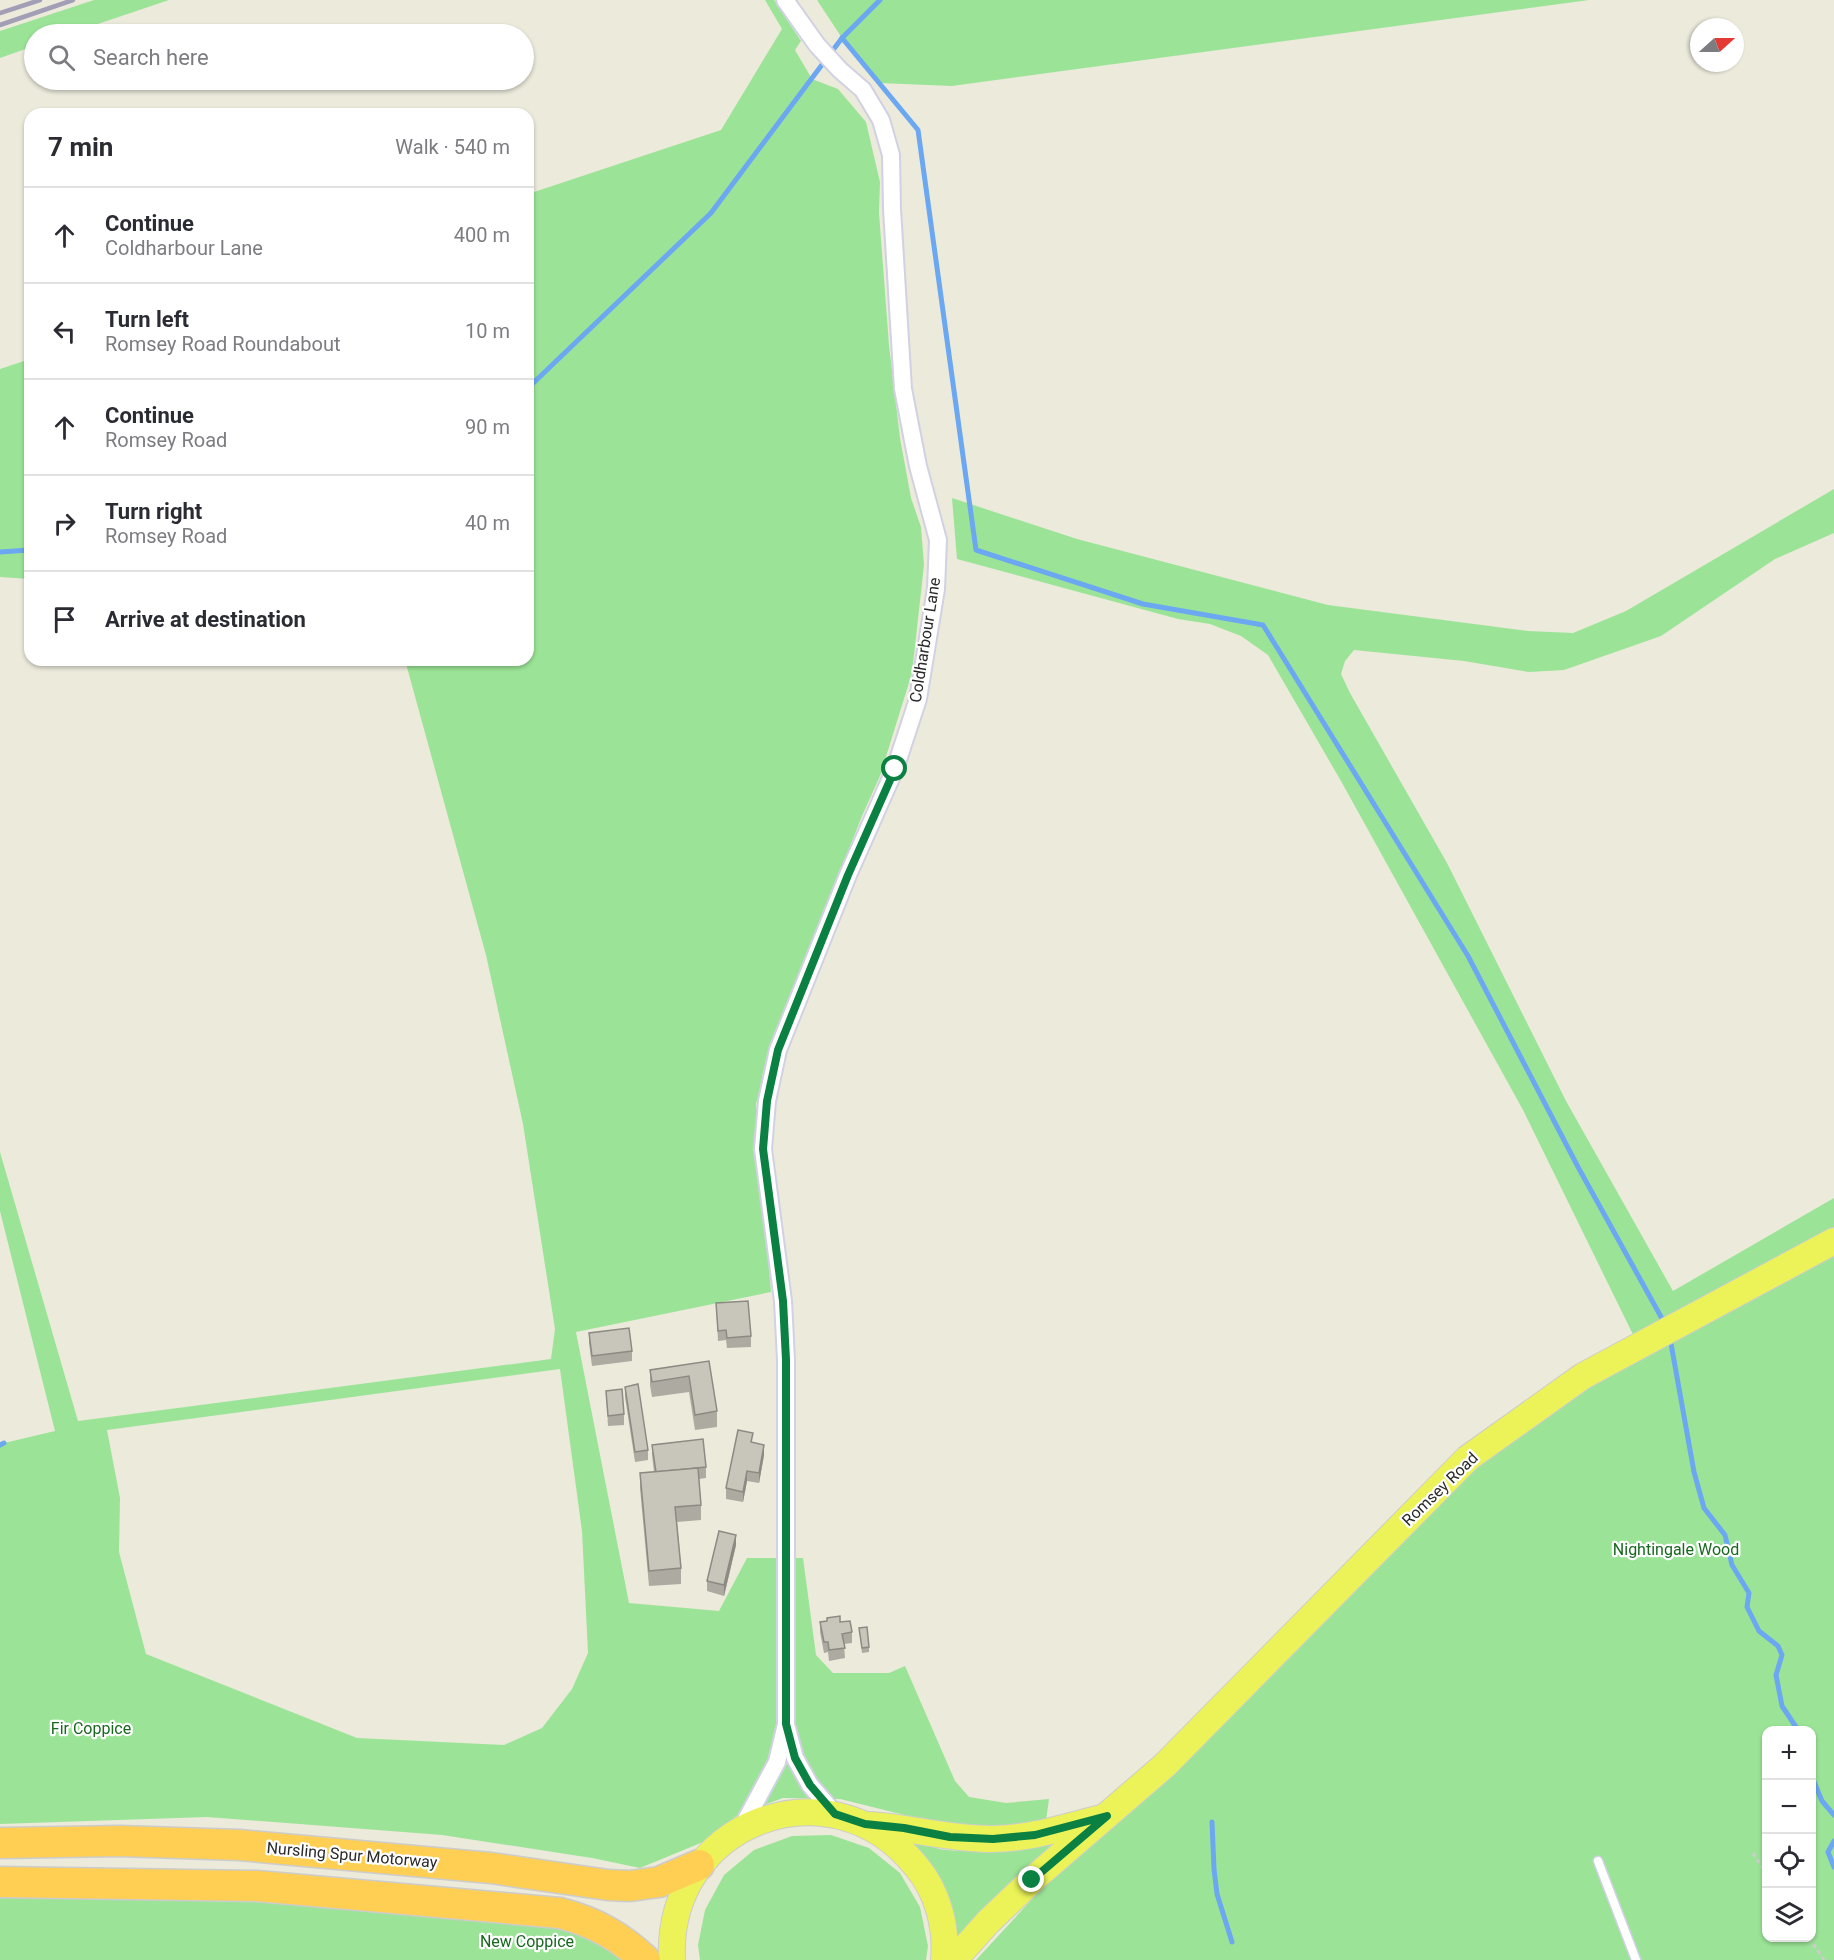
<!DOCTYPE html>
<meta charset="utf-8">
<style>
:root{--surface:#fff;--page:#f2f2f3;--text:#2b2b33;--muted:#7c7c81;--line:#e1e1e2}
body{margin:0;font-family:Roboto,sans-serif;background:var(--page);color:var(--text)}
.controls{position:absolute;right:18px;bottom:18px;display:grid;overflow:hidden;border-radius:12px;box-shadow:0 2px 4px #0004}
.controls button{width:54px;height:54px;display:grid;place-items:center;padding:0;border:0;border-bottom:2px solid var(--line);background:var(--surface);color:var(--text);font:30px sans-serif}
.compass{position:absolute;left:1690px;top:18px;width:54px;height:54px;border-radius:50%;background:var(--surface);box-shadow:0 2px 4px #0004;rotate:69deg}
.stop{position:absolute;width:18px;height:18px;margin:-14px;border:4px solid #0b8043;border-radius:50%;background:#fff}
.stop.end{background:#0b8043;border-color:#fff;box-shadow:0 2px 6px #0008}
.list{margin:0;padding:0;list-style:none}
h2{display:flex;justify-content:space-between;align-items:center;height:78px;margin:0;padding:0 24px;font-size:26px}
h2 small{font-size:20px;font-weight:400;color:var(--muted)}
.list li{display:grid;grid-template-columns:39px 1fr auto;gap:18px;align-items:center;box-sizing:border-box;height:96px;padding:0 24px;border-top:2px solid var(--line)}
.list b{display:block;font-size:22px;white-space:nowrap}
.list p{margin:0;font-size:20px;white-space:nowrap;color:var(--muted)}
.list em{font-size:20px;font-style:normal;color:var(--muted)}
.icon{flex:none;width:33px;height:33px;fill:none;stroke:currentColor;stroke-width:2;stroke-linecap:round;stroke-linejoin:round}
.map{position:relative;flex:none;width:1834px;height:1960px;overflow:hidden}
.search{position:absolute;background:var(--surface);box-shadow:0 2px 4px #0004;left:24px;top:24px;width:510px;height:66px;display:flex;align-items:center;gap:15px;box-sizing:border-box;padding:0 21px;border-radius:33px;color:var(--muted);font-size:22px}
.panel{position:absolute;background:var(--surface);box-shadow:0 2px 4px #0004;left:24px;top:108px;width:510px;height:558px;border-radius:18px}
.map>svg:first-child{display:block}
.green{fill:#9be497;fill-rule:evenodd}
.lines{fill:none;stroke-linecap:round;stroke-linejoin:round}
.stream{stroke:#6ca8f1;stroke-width:5}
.lane-casing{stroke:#d2d1e3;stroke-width:11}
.street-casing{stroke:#d2d1e3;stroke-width:20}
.primary-casing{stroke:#ccc;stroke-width:28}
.highway-casing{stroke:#ccc;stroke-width:33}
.path{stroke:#ccc;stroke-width:3;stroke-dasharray:4.5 3;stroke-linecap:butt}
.lane{stroke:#fff;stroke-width:8}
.street{stroke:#fff;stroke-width:16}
.primary{stroke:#ebf359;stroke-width:26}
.highway{stroke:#ffcf54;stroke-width:30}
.rail{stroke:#a19eb5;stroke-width:4.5}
.wall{fill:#acaaa1}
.shaded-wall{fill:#8c8b83}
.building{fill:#c8c6bb;stroke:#8c8b83;stroke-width:1.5}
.route{stroke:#0b8043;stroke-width:8}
.labels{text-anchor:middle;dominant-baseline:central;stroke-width:4.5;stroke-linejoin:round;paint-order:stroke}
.street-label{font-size:16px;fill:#2a2a2a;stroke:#fff}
.park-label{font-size:16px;fill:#18681f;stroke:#fff}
</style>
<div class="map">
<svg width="1834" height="1960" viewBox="0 0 1834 1960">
<rect width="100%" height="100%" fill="#eceadb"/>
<g class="green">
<polygon points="94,0 169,0 68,34 34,34 34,46 0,58 0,31"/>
<path d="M765,0H774L801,41L795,50L812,79L838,89L866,122L880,182L879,213L889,345L900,438L911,498L921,527L924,565L912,673L880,776L862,816L772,1044L756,1104L771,1292L576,1332L629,1603L719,1611L747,1558H803L816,1655L833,1673H889L905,1666L955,1781L969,1797L1006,1803L1049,1799L1046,1821L994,1829L957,1828L840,1799L783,1798L739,1814L703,1842L640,1868L592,1858L442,1835L207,1817L0,1824V1444L55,1431L0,1211V1152L78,1421L551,1359L555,1329L523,1124L486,955L405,660H528V194L721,130L782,29ZM560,1369L582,1531L588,1653L572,1689L542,1728L504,1745L357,1738L146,1654L119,1552L120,1498L107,1430Z"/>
<polygon points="817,0 1589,0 952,86 879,83 842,38"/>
<polygon points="30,359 30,579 0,577 0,369"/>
<path d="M1834,489V533L1775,559L1661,636L1564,670L1529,672L1464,661L1354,650L1345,661L1341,674L1350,693L1447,863L1566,1101L1673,1291L1834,1198V1960H976L1035,1896L1474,1467L1586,1389L1644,1357L1523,1110L1341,781L1268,655L1241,636L1210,624L1178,619L957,559L952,498L1077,539L1328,605L1528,631L1573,633L1626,611ZM1766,1730H1812V1938H1766Z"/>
<polygon points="831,1835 869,1848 900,1873 920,1907 928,1946 926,1960 700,1960 698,1945 705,1910 724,1875 754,1850 792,1836"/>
<path d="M910,1843C924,1843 934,1849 947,1850C982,1854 1018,1848 1052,1844L952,1941L928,1864Z"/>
<polygon points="0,1895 181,1897 503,1919 585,1933 621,1960 0,1960"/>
</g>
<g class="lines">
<g class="stream">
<polyline points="842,38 880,0"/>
<polyline points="528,388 711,213 842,38 918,130 976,550 1143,604 1263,625 1468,956 1578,1167 1665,1324"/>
<polyline points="0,552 30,550"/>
<polyline points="1670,1338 1694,1472 1704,1508 1725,1535 1732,1565 1749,1593 1747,1607 1759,1631 1778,1646 1782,1655 1776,1675 1782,1706 1798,1730"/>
<polyline points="0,1445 4,1443"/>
<polyline points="1812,1777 1822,1801 1834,1815"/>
<polyline points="1212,1822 1214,1869 1217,1894 1232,1942"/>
<polyline points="1834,1841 1828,1852 1834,1867"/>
</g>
<g class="lane-casing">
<polyline id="lane" points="1598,1861 1636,1960"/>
</g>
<g class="street-casing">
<g id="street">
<polyline points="787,1728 795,1758 810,1785 835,1814"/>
<polyline points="741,1829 777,1762 786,1724 786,1360 783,1301 763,1149 767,1101 778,1050 848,875 895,769 918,699 936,589 938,540 918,466 903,389 892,209 891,155 881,120 863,90 840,70 817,45 785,0"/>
</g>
</g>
<g class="primary-casing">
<g id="primary">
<path d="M871,1825C911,1828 951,1839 991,1839C1029,1839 1065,1827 1101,1818"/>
<path d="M672,1960C665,1823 830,1759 916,1866C938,1892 947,1927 944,1960"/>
<polyline points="954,1960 988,1922 1032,1880 1165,1765 1468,1458 1583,1376 1834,1241"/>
</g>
</g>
<g class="highway-casing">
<g id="highway">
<polyline points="0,1843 120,1841 239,1845 491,1868 608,1885 630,1886 659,1882 699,1865"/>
<path d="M0,1882L257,1886L560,1913C594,1922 620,1936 645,1960"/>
</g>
</g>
<g class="path">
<polyline points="1753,1853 1766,1873"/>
<polyline points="1809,1938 1824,1960"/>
</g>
<use href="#lane" class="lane"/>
<use href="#street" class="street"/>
<use href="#primary" class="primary"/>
<use href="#highway" class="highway"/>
<g class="rail">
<polyline points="0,13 40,0"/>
<polyline points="0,25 73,0"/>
</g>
</g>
<g class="wall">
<polygon points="716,1303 751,1336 751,1347 727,1348 726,1340 718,1341"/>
<polygon points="589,1333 632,1351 632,1361 592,1366 589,1343"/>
<polygon points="709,1361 717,1411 717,1427 695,1430 689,1392 652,1397 650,1385 650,1370"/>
<polygon points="625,1387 648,1450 648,1460 635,1462 625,1397"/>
<polygon points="606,1391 624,1414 624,1425 608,1426"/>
<polygon points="753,1442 764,1455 759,1483 747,1481 743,1502 726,1499 726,1488"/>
<polygon points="652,1445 706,1467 706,1478 699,1479 701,1505 701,1520 677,1522 681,1568 681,1584 649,1586 640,1488 640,1473 654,1472 652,1455"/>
<polygon points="736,1545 724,1596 707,1591 707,1581"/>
<polygon points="827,1618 840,1622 852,1632 852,1643 844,1644 845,1658 829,1661 828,1652 824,1653 820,1632 820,1622 827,1621"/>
<polygon points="859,1628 869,1647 869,1652 862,1653"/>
</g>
<g class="shaded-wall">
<polygon points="764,1445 764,1455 759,1483 759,1473"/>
<polygon points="747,1471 747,1481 743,1502 743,1492"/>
<polygon points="736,1535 736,1545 724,1596 724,1585"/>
</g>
<g class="building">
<polygon points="748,1301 751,1336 727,1338 726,1330 718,1331 716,1303"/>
<polygon points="629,1328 632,1351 592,1356 589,1333"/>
<polygon points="709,1361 717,1411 695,1415 689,1376 652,1382 650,1370"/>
<polygon points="638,1384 648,1450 635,1452 625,1387"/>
<polygon points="622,1389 624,1414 608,1416 606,1391"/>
<polygon points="738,1430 753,1433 751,1442 764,1445 759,1473 747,1471 743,1492 726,1488"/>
<polygon points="703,1439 706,1467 656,1472 652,1445"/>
<polygon points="698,1468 701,1505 675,1507 681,1568 649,1571 640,1473"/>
<polygon points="719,1531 736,1535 724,1585 707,1581"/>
<polygon points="840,1616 840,1622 850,1621 852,1632 842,1634 845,1648 829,1650 828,1642 824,1642 820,1622 827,1621 827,1618"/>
<polygon points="867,1627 869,1647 862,1648 859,1628"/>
</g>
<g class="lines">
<polyline class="route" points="895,769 848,875 778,1050 767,1101 763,1149 783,1301 786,1360 786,1724 795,1758 810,1785 835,1814 865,1824 904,1828 950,1837 993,1839 1035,1835 1107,1816 1032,1880"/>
</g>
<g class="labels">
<g class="street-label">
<text transform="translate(925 640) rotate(-81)">Coldharbour Lane</text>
<text transform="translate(1440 1489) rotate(-44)">Romsey Road</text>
<text transform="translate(352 1855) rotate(5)">Nursling Spur Motorway</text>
</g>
<g class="park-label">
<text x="1676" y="1549">Nightingale Wood</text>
<text x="91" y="1728">Fir Coppice</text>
<text x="527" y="1941">New Coppice</text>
</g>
</g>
</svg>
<div class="controls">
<button>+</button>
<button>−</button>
<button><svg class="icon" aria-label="locate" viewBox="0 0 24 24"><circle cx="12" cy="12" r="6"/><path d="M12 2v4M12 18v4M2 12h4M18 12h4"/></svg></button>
<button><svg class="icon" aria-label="layers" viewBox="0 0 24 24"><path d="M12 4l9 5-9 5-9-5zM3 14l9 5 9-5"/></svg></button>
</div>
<svg class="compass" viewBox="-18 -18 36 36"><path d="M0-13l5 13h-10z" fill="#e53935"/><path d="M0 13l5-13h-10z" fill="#7c7c81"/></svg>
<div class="stop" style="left:895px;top:769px"></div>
<div class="stop end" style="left:1032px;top:1880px"></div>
<div class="search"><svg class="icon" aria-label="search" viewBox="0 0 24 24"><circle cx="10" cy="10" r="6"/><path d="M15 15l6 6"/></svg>Search here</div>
<section class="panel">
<h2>7 min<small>Walk · 540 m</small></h2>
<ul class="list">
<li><svg class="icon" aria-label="ahead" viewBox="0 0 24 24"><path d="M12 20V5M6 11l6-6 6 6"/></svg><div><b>Continue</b><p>Coldharbour Lane</p></div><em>400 m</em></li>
<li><svg class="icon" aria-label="left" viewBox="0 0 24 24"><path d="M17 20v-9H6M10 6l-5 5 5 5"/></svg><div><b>Turn left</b><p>Romsey Road Roundabout</p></div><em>10 m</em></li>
<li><svg class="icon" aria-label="ahead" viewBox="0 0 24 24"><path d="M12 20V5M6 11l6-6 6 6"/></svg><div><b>Continue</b><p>Romsey Road</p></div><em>90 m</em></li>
<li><svg class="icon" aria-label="right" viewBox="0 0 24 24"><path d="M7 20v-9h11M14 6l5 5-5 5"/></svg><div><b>Turn right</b><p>Romsey Road</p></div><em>40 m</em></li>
<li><svg class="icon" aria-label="arrive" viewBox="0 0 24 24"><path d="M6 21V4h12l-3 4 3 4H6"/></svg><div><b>Arrive at destination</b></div></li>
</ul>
</section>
</div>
